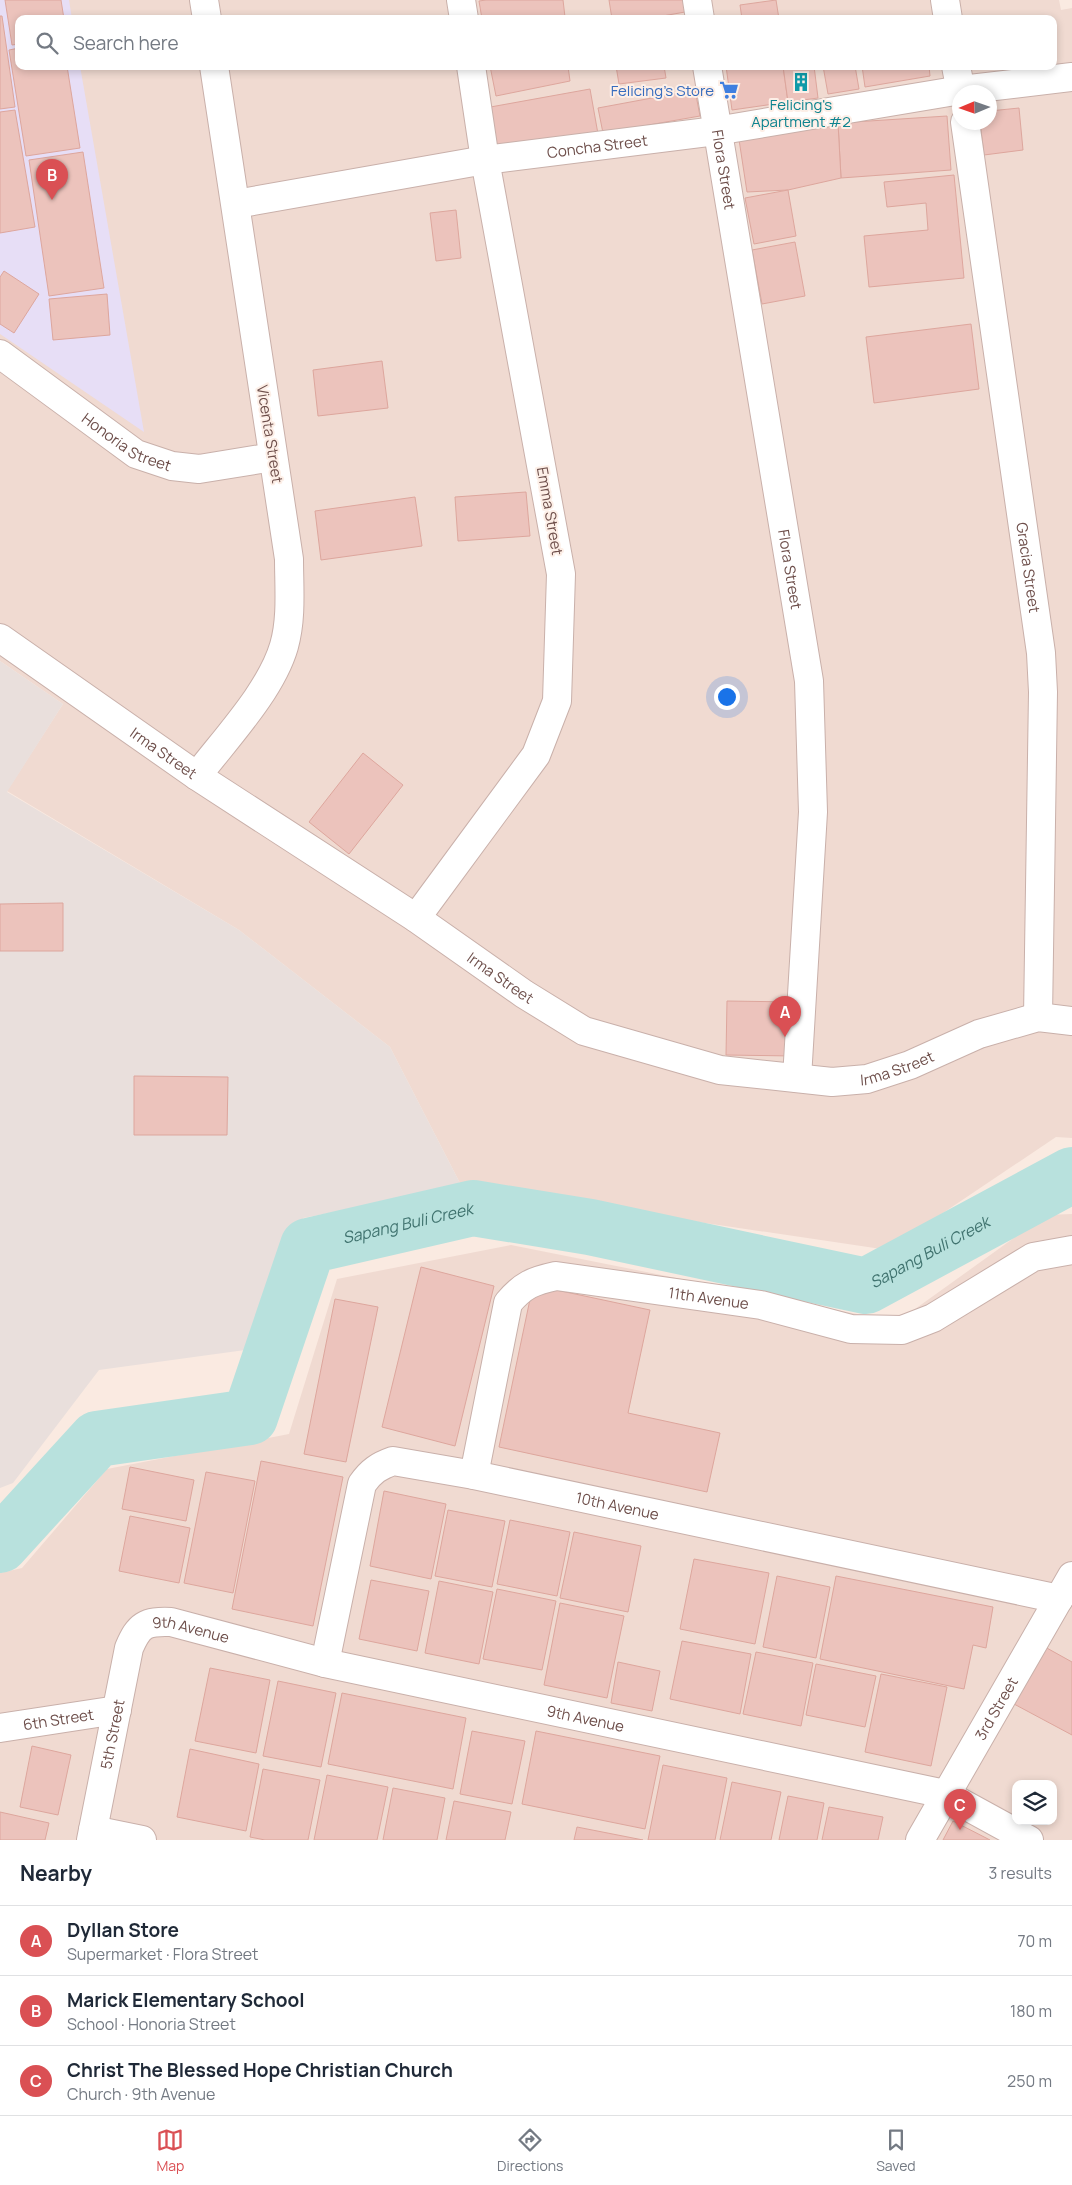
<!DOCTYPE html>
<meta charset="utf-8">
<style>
:root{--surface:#fff;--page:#f2f2f3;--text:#1f2937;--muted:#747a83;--line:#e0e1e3;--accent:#da5054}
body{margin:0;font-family:Manrope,sans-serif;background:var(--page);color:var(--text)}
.controls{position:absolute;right:15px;bottom:15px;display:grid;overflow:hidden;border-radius:10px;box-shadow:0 2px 8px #0003}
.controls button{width:45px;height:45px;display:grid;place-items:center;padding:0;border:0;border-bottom:1px solid var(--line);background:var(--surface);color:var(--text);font:25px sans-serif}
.compass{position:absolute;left:952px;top:85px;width:45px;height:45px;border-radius:50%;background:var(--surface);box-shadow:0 2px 8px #0003;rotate:268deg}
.you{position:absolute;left:726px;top:696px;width:18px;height:18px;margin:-12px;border:4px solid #fff;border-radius:50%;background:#1a73e8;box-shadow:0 0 0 8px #1a73e833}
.badge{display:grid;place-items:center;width:32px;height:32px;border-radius:50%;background:var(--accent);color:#fff;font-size:16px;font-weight:700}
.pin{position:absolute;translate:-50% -41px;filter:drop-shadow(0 1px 2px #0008)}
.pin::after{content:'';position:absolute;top:26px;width:18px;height:15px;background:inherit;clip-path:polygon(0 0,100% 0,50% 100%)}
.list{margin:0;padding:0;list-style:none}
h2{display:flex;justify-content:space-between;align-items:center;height:65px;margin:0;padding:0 20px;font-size:21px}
h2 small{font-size:16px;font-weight:400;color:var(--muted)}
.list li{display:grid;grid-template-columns:32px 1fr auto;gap:15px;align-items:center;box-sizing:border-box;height:70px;padding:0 20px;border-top:1px solid var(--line)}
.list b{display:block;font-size:19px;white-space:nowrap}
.list p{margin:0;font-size:16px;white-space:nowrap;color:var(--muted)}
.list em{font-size:16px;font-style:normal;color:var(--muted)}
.icon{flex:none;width:28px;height:28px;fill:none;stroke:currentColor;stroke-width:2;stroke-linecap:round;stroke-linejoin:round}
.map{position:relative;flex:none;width:1072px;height:1840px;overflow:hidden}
.search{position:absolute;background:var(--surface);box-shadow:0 2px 8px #0003;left:15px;right:15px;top:15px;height:55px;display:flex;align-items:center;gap:12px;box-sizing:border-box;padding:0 18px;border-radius:10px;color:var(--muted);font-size:19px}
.sheet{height:275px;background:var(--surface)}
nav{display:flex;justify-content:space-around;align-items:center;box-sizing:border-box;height:70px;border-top:1px solid var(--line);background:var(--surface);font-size:14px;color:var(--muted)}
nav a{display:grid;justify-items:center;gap:2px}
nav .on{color:var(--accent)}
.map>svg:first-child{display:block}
.residential{fill:#f0dad1;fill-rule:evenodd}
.industrial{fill:#e9dfdc}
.education{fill:#e7def6}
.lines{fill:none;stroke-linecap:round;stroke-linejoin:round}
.river{stroke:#b8e1dd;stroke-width:56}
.building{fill:#ecc3bc;stroke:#dda69d}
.street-casing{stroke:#c9b0aa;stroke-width:30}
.street{stroke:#fff;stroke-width:28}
.labels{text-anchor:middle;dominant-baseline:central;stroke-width:4;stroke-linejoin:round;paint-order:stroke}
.shop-label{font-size:15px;fill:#366cbe;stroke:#fdefe7;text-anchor:end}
.culture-label{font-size:15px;fill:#0d838f;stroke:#fdefe7}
.street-label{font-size:15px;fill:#6e4f4b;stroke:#fdefe7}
.water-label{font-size:16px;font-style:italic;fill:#40736f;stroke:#fdefe7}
</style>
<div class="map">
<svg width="1072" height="1840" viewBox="0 0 1072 1840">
<rect width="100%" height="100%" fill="#faeae1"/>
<g class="residential">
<path d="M0,0H1059L1061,10L1072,8V1138L1056,1137L888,1250L462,1187L390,1047L239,930L7,791L63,704L0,661ZM19,19H1053V66H19ZM960,92H990V122H960Z"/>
<path d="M1072,1214V1840H0V1573L22,1568L107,1469L289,1434L337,1279L511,1245L897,1322L1046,1215ZM1016,1784H1053V1821H1016Z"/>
</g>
<polygon class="industrial" points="0,661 63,704 7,792 239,930 390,1047 462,1187 303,1218 260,1348 99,1370 13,1483 0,1488"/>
<polygon class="education" points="0,0 69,0 72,19 19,19 19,66 80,66 144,432 0,334"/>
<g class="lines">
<path class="river" id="s1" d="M0,1545L97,1439L250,1417L308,1246L473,1208L590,1227L866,1286L1072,1175"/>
</g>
<g class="building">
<polygon points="5,0 61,0 64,19 19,19 19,44 12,45"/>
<polygon points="486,0 563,0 565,17 556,19 482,19 479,1"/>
<polygon points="609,0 684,0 685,12 646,19 612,19"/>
<polygon points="776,0 779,19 742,19 740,5"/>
<polygon points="0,16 2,16 15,107 0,109"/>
<polygon points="19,48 19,66 67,66 80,148 26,156 9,50"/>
<polygon points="490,66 568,66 570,81 496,96"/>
<polygon points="616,66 664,66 666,78 619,84"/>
<polygon points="726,66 783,66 788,102 732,110"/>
<polygon points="783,66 814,66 818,98 788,102"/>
<polygon points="823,66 855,66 859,89 828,94"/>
<polygon points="862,66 929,66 930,76 865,87"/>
<polygon points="590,89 598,134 493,154 485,108"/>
<polygon points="695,90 700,116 603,133 598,108"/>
<polygon points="1019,108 1023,150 984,155 980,122 990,122 990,111"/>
<polygon points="15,110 35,227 0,233 0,112"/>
<polygon points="947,116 951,170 841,178 838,123"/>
<polygon points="838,123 841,178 788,190 747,192 738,133"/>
<polygon points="83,152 104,288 49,296 29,160"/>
<polygon points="954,175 964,278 869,287 864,236 928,230 926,203 887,207 884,182"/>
<polygon points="788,190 796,236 754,244 745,198"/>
<polygon points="456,210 461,258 436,261 430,213"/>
<polygon points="795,242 805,296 762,304 752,250"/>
<polygon points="4,271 39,294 14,333 0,324 0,277"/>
<polygon points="107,294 110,335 53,340 49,299"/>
<polygon points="971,324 979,389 874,403 866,337"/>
<polygon points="382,361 388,408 318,416 313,370"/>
<polygon points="526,492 530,536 458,541 455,497"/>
<polygon points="415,497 422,546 321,560 315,511"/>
<polygon points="363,753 403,785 349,854 309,822"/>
<polygon points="63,903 63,951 0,951 0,904"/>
<polygon points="727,1001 794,1002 793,1056 726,1055"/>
<polygon points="134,1076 228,1077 227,1135 134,1135"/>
<polygon points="421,1267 494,1286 455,1446 382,1427"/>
<polygon points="533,1285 650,1310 628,1413 720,1433 707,1492 499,1447"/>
<polygon points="335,1299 378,1307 346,1462 304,1454"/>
<polygon points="261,1461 343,1477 313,1626 232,1609"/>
<polygon points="130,1467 194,1480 186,1521 122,1509"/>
<polygon points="206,1472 255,1481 233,1593 184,1583"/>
<polygon points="384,1491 446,1504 431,1579 370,1566"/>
<polygon points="448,1510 505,1521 492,1587 435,1576"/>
<polygon points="130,1516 190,1528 179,1583 119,1571"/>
<polygon points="510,1520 570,1532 557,1596 497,1584"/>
<polygon points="574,1532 641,1546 628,1612 560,1598"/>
<polygon points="694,1559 769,1573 755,1644 680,1629"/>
<polygon points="777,1576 830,1587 816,1658 763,1647"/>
<polygon points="836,1576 993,1607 986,1648 973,1645 964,1689 820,1659"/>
<polygon points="371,1580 429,1591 417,1651 359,1639"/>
<polygon points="439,1581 493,1592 479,1664 425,1653"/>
<polygon points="497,1589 556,1601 542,1670 483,1659"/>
<polygon points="560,1603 624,1616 607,1698 544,1685"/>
<polygon points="682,1641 751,1654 740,1714 670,1699"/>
<polygon points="1045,1647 1072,1662 1072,1735 1014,1704"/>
<polygon points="756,1652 813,1663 801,1726 743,1714"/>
<polygon points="618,1662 660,1671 652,1711 611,1703"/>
<polygon points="816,1664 876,1676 865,1727 806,1715"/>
<polygon points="210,1668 270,1680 256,1753 195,1741"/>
<polygon points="881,1674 947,1687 931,1766 865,1752"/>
<polygon points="278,1681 336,1693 321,1767 263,1756"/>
<polygon points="342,1693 466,1718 453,1789 328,1764"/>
<polygon points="472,1731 525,1741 512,1804 460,1794"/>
<polygon points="536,1731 660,1756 645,1829 522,1804"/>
<polygon points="32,1746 71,1755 58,1815 20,1807"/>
<polygon points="190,1749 259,1764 246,1831 177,1817"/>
<polygon points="663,1765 727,1778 715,1840 648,1840"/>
<polygon points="263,1769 320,1780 308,1840 265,1840 250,1837"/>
<polygon points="327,1775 388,1787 377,1840 314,1840"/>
<polygon points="732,1782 781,1792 771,1840 720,1840"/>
<polygon points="393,1788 445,1798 437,1840 383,1840"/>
<polygon points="788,1796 824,1803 817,1840 779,1840"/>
<polygon points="454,1801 511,1812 505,1840 446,1840"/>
<polygon points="829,1807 883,1817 878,1840 822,1840"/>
<polygon points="0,1812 49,1823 45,1840 0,1840"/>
<polygon points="953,1821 990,1840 943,1840"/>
<polygon points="577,1827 643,1840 574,1840"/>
</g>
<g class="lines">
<g class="street-casing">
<g id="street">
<polyline points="204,0 207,19"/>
<polyline points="461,0 464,19"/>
<polyline points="697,0 700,19"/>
<polyline points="945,0 948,19"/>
<path id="s2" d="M707,66L809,681L813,812L797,1078"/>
<polyline points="956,66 961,92"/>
<path id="s3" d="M965,122L1041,653L1043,692L1038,1017"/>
<path id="s4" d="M236,204L485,160L716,131L961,90L1072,77"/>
<path id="s5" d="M0,354L136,454L172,466L199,469L273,457"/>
<path id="s6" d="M0,638L197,776L416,918L524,994L584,1031L720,1070L832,1082L867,1079L910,1065L979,1034L1038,1017L1072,1021"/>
<path d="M197,776C225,739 271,691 284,646C292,618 289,587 289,559L214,66"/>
<polyline points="416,918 536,755 557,701 561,574 485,160 471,66"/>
<path id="s7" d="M474,1475L508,1303C523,1285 533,1281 556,1276L761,1305L851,1329L902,1330L933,1318L1033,1257L1072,1250"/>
<path id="s8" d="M325,1663L362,1484C371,1471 379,1466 393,1461L474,1475L1059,1599"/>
<path id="s9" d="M0,1728L117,1710"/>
<polyline points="93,1830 142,1840"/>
<path id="s10" d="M91,1840L129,1648C139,1625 145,1621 171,1622L325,1663L945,1794L1029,1840"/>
<path id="s11" d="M920,1840L1072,1576"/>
</g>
</g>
<use href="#street" class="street"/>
</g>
<defs>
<g id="building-bare" transform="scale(1.5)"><path d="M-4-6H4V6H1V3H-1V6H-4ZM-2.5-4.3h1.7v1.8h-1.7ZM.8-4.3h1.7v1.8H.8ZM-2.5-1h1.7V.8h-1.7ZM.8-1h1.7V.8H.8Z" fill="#0f9aa8" stroke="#fdefe7" stroke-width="2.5" paint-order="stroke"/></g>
<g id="supermarket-bare" transform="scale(1.5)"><path d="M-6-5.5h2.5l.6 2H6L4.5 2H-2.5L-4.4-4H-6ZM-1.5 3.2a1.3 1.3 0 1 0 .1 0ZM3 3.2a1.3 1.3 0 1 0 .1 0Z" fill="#3f7fe0" stroke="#fdefe7" stroke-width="2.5" paint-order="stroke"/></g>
</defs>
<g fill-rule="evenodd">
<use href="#building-bare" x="801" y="82"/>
<use href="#supermarket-bare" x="729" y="90"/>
</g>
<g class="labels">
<g class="shop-label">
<text x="714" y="90">Felicing's Store</text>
</g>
<g class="culture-label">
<text x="801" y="104">Felicing's<tspan x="801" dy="17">Apartment #2</tspan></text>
</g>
<g class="street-label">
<text stroke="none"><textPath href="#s4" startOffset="366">Concha Street</textPath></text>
<text stroke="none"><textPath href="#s2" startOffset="105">Flora Street</textPath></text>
<text transform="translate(270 434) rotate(81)">Vicenta Street</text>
<text stroke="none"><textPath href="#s5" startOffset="155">Honoria Street</textPath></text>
<text transform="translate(550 511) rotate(80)">Emma Street</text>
<text stroke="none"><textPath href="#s3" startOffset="450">Gracia Street</textPath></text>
<text stroke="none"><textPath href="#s2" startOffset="510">Flora Street</textPath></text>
<text stroke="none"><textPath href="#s6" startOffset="200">Irma Street</textPath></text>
<text stroke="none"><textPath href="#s6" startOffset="605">Irma Street</textPath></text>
<text stroke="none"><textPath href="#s6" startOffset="1025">Irma Street</textPath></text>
<text stroke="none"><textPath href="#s7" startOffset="386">11th Avenue</textPath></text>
<text stroke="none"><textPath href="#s8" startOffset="451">10th Avenue</textPath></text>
<text stroke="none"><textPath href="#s10" startOffset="271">9th Avenue</textPath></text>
<text stroke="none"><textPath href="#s11" startOffset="152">3rd Street</textPath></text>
<text stroke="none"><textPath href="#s10" startOffset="676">9th Avenue</textPath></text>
<text stroke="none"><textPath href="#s9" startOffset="59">6th Street</textPath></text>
<text stroke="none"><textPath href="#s10" startOffset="108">5th Street</textPath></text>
</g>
<g class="water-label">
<text stroke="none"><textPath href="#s1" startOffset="581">Sapang Buli Creek</textPath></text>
<text stroke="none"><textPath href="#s1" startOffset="1121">Sapang Buli Creek</textPath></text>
</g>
</g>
</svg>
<div class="controls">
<button><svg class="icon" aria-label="layers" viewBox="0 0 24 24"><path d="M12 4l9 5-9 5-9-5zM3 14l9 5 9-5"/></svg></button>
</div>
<svg class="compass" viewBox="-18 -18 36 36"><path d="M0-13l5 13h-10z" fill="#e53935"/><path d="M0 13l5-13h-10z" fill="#747a83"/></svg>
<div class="you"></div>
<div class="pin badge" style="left:785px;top:1037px">A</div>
<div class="pin badge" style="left:52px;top:200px">B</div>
<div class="pin badge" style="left:960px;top:1830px">C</div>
<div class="search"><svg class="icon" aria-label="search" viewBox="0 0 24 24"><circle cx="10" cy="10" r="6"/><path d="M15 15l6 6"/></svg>Search here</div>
</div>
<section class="sheet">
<h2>Nearby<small>3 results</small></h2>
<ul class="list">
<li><span class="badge">A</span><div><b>Dyllan Store</b><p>Supermarket · Flora Street</p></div><em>70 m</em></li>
<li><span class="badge">B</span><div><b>Marick Elementary School</b><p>School · Honoria Street</p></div><em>180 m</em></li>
<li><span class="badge">C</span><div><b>Christ The Blessed Hope Christian Church</b><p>Church · 9th Avenue</p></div><em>250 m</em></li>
</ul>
</section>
<nav>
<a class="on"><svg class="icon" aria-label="map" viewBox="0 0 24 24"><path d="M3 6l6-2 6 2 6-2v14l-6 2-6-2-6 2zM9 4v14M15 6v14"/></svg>Map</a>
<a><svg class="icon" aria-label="directions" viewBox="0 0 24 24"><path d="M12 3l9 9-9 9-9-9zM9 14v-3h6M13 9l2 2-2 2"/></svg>Directions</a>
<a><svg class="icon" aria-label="saved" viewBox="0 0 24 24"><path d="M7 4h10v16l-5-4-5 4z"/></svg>Saved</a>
</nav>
